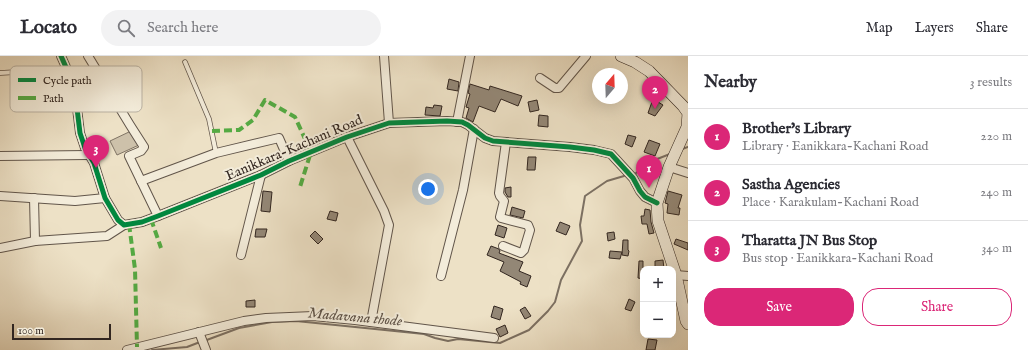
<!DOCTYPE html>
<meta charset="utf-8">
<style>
:root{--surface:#fff;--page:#f2f2f3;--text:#2b2b33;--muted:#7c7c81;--line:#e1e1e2;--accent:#db2777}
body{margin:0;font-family:"IM FELL English",serif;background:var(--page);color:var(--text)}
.controls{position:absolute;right:12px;bottom:12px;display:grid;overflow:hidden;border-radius:8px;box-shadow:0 4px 16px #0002}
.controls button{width:36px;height:36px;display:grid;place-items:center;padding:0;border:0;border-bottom:1px solid var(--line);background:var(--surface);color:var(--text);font:20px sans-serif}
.compass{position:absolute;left:592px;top:12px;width:36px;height:36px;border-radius:50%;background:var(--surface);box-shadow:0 4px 16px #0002;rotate:19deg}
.scale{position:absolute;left:12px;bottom:10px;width:99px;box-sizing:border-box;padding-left:4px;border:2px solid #322620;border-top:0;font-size:11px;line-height:14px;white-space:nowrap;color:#322620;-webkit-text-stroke:3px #f3ecda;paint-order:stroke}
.you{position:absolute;left:428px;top:133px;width:14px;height:14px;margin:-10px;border:3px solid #fff;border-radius:50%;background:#1a73e8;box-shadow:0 0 0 6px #1a73e833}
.badge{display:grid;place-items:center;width:26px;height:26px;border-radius:50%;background:var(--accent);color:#fff;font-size:13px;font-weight:700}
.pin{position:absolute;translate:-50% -33px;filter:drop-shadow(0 1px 2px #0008)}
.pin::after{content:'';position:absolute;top:21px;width:14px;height:12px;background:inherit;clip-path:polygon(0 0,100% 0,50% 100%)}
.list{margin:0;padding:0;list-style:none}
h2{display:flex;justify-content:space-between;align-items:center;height:52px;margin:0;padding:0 16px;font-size:17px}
h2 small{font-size:13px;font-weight:400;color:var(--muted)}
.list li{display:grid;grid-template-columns:26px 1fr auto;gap:12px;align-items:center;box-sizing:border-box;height:56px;padding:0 16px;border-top:1px solid var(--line)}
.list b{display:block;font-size:15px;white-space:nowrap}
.list p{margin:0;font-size:13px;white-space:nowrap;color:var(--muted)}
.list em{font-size:13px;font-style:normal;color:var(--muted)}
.actions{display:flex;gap:8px;padding:12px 16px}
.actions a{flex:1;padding:9px 0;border:1px solid var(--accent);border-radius:16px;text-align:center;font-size:14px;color:var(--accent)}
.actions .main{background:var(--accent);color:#fff}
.icon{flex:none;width:22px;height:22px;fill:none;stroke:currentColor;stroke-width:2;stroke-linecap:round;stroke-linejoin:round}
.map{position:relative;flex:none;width:688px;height:294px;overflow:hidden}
header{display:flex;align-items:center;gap:24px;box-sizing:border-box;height:56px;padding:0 20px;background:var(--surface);border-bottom:1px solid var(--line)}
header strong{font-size:19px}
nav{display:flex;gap:22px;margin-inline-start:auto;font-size:14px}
.search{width:280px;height:36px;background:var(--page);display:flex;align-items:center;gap:10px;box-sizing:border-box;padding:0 14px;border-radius:22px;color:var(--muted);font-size:15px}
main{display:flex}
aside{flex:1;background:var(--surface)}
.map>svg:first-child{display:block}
.green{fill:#cdc1aa;stroke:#807465}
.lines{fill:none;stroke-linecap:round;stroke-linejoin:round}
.stream{stroke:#7c7062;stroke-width:2}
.building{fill:#938776;stroke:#322620}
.lane-casing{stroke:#61554a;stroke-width:5.5}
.street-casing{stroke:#61554a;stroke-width:10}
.secondary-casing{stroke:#322620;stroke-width:12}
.lane{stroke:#f3ecda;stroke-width:4}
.street{stroke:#f3ecda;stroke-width:8}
.secondary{stroke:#f3ecda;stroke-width:11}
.quiet{stroke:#54aa43;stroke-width:4;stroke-dasharray:8 4;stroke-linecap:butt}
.cycleway-casing{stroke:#f3ecda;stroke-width:8}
.cycleway{stroke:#00873e;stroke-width:5}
.labels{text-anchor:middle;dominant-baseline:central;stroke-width:4;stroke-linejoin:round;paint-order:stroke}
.street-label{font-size:14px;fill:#322620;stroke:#f3ecda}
.water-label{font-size:15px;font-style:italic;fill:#5d5146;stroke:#f3ecda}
.key{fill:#f3ecda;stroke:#b9b1a2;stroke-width:1}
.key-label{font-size:11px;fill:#322620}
</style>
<header>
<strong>Locato</strong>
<div class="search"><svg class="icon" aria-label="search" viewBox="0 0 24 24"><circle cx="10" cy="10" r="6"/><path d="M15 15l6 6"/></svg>Search here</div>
<nav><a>Map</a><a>Layers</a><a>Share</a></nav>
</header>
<main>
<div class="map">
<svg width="688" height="294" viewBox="0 0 688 294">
<rect width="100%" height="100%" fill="#ede1c6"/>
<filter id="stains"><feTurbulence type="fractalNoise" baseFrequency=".005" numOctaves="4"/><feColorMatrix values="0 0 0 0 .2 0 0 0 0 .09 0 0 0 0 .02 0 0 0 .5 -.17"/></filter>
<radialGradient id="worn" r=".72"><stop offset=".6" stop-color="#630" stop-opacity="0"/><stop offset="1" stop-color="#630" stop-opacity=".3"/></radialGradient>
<polygon class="green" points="131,75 139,89 117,99 110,85"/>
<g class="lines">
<g class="stream">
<polyline points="682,93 688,91"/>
<polyline points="636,117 652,105 670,98"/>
<polyline points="204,285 239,272 272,266 296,265 424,278 435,282 448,285 458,283 500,287 529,274 548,255 555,246 561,224 582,185 580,169 585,140 607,125 624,120"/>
<polyline points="152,294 187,291 200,286"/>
</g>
</g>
<g class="building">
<polygon points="449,23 459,26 458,35 447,33"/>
<polygon points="470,28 489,34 490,30 522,40 518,50 501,43 495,56 479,50 473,66 466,62 469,52 466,51 470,38 468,37"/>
<polygon points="653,43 663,49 655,60 648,57"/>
<polygon points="537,44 539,54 530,56 528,46"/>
<polygon points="434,49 442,50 440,60 425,59 426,51 433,52"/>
<polygon points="539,59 548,60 548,71 538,70"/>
<polygon points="628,79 636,81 632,91 625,88"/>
<polygon points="649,84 660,88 655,100 644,96"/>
<polygon points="528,101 536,101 535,114 527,114"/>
<polygon points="511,131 511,141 508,141 505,136 505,132"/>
<polygon points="263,135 272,136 270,156 261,155"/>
<polygon points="668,135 682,139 678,152 680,152 679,159 667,157 668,148 665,147"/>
<polygon points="512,151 525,155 523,162 510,159"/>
<polygon points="645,153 650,154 651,166 654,177 649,178 647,168 642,168 641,160 644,160"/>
<polygon points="330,155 338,157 336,165 327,163"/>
<polygon points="560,166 570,170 566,179 556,175"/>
<polygon points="498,169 507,172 504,182 495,179"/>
<polygon points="256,173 267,173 265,181 255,181"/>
<polygon points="315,175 323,183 318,188 310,180"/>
<polygon points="614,176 615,183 608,185 607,177"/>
<polygon points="676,183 688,187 688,194 674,188"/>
<polygon points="623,184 628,184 628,194 629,195 628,200 622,199"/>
<polygon points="491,190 499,193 500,195 499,197 523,206 519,215 531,220 527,231 520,228 521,226 500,215 504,206 487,199"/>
<polygon points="610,195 622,196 620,203 609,202"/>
<polygon points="663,204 664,213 655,213 655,205"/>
<polygon points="639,205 643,205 643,223 638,222"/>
<polygon points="629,243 635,246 631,255 625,253"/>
<polygon points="255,244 255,251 246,251 246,245"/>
<polygon points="494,250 503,253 500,264 491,261"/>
<polygon points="525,251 531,260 525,263 520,254"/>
<polygon points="505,269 508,277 500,281 496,273"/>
<polygon points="648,283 657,284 655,294 646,294"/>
</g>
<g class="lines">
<g class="lane-casing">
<g id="lane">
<polyline points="185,6 209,63 216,97"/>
<polyline points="0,17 66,13"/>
</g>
</g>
<g class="street-casing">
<g id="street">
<polyline points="61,0 69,18 76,44 80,77 85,92 94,107 105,142 118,164 124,169 142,166 158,160 261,119 289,105 347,81 389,67 447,65 462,66 468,69 485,82 493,85 570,91 594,94 611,98 633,122 640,135 645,141 657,147"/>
<polyline points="88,0 130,69 144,91 141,95 129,100 158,160"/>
<polyline points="384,0 389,67"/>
<polyline points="540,22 555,32 559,32 586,0"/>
<polyline points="457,66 470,0"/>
<polyline points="347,81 384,155 389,169 371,266"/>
<polyline points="0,100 88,99"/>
<polyline points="669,111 688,117"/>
<polyline points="141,125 216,97 279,82 289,105"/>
<polyline points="0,140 75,145 105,142"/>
<polyline points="34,142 35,185"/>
<polyline points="503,190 521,197 524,194 530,174 528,169 501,162 500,161 504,145 500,140 499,137 506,86"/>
<polyline points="0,192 35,185 107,180 124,169"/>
<polyline points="241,199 261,119"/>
<polyline points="676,219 688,220"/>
<polyline points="441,220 463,134 474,73"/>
<polyline points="199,276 206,294"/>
<polyline points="127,294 244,265 266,262 313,260 355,264 494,282"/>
</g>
</g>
<g class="secondary-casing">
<polyline id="secondary" points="621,0 635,6 649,15 683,50 688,57 687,71 669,111 657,147 658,165 676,219 686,265 688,268"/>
</g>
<use href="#lane" class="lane"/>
<use href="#street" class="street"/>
<use href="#secondary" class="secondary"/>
<g class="quiet">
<polyline points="212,75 239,74 253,64 265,44 295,61 311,96 300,131"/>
<polyline points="151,163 161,192"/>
<polyline points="129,168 135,213 137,291"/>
</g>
<g class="cycleway-casing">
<polyline id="cycleway" points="61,0 69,18 76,44 80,77 85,92 94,107 105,142 118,164 124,169 142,166 158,160 261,119 289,105 347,81 389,67 447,65 462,66 468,69 485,82 493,85 570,91 594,94 611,98 633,122 640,135 645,141 657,147"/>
</g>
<use href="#cycleway" class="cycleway"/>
</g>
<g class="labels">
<g class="street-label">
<text transform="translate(294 92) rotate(-23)">Eanikkara-Kachani Road</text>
</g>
<g class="water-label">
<text transform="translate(355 261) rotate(5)">Madavana thode</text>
</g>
</g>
<rect x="10" y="10" width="132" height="46" rx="6" class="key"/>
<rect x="18" y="22" width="18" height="4" fill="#00873e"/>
<rect x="18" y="40" width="18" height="4" fill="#54aa43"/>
<g class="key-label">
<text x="43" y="28">Cycle path</text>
<text x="43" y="46">Path</text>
</g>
<rect width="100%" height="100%" filter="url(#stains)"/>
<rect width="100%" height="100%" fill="url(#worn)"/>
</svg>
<div class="controls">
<button>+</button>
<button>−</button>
</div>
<svg class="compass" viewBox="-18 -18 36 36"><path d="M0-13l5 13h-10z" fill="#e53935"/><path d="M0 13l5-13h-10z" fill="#7c7c81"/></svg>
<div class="scale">100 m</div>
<div class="you"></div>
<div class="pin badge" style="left:649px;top:132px">1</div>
<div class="pin badge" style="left:655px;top:53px">2</div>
<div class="pin badge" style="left:96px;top:112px">3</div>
</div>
<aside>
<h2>Nearby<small>3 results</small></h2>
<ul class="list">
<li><span class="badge">1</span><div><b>Brother's Library</b><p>Library · Eanikkara-Kachani Road</p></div><em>220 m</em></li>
<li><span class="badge">2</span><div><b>Sastha Agencies</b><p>Place · Karakulam-Kachani Road</p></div><em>240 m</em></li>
<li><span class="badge">3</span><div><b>Tharatta JN Bus Stop</b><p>Bus stop · Eanikkara-Kachani Road</p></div><em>340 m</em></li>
</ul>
<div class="actions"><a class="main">Save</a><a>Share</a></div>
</aside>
</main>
